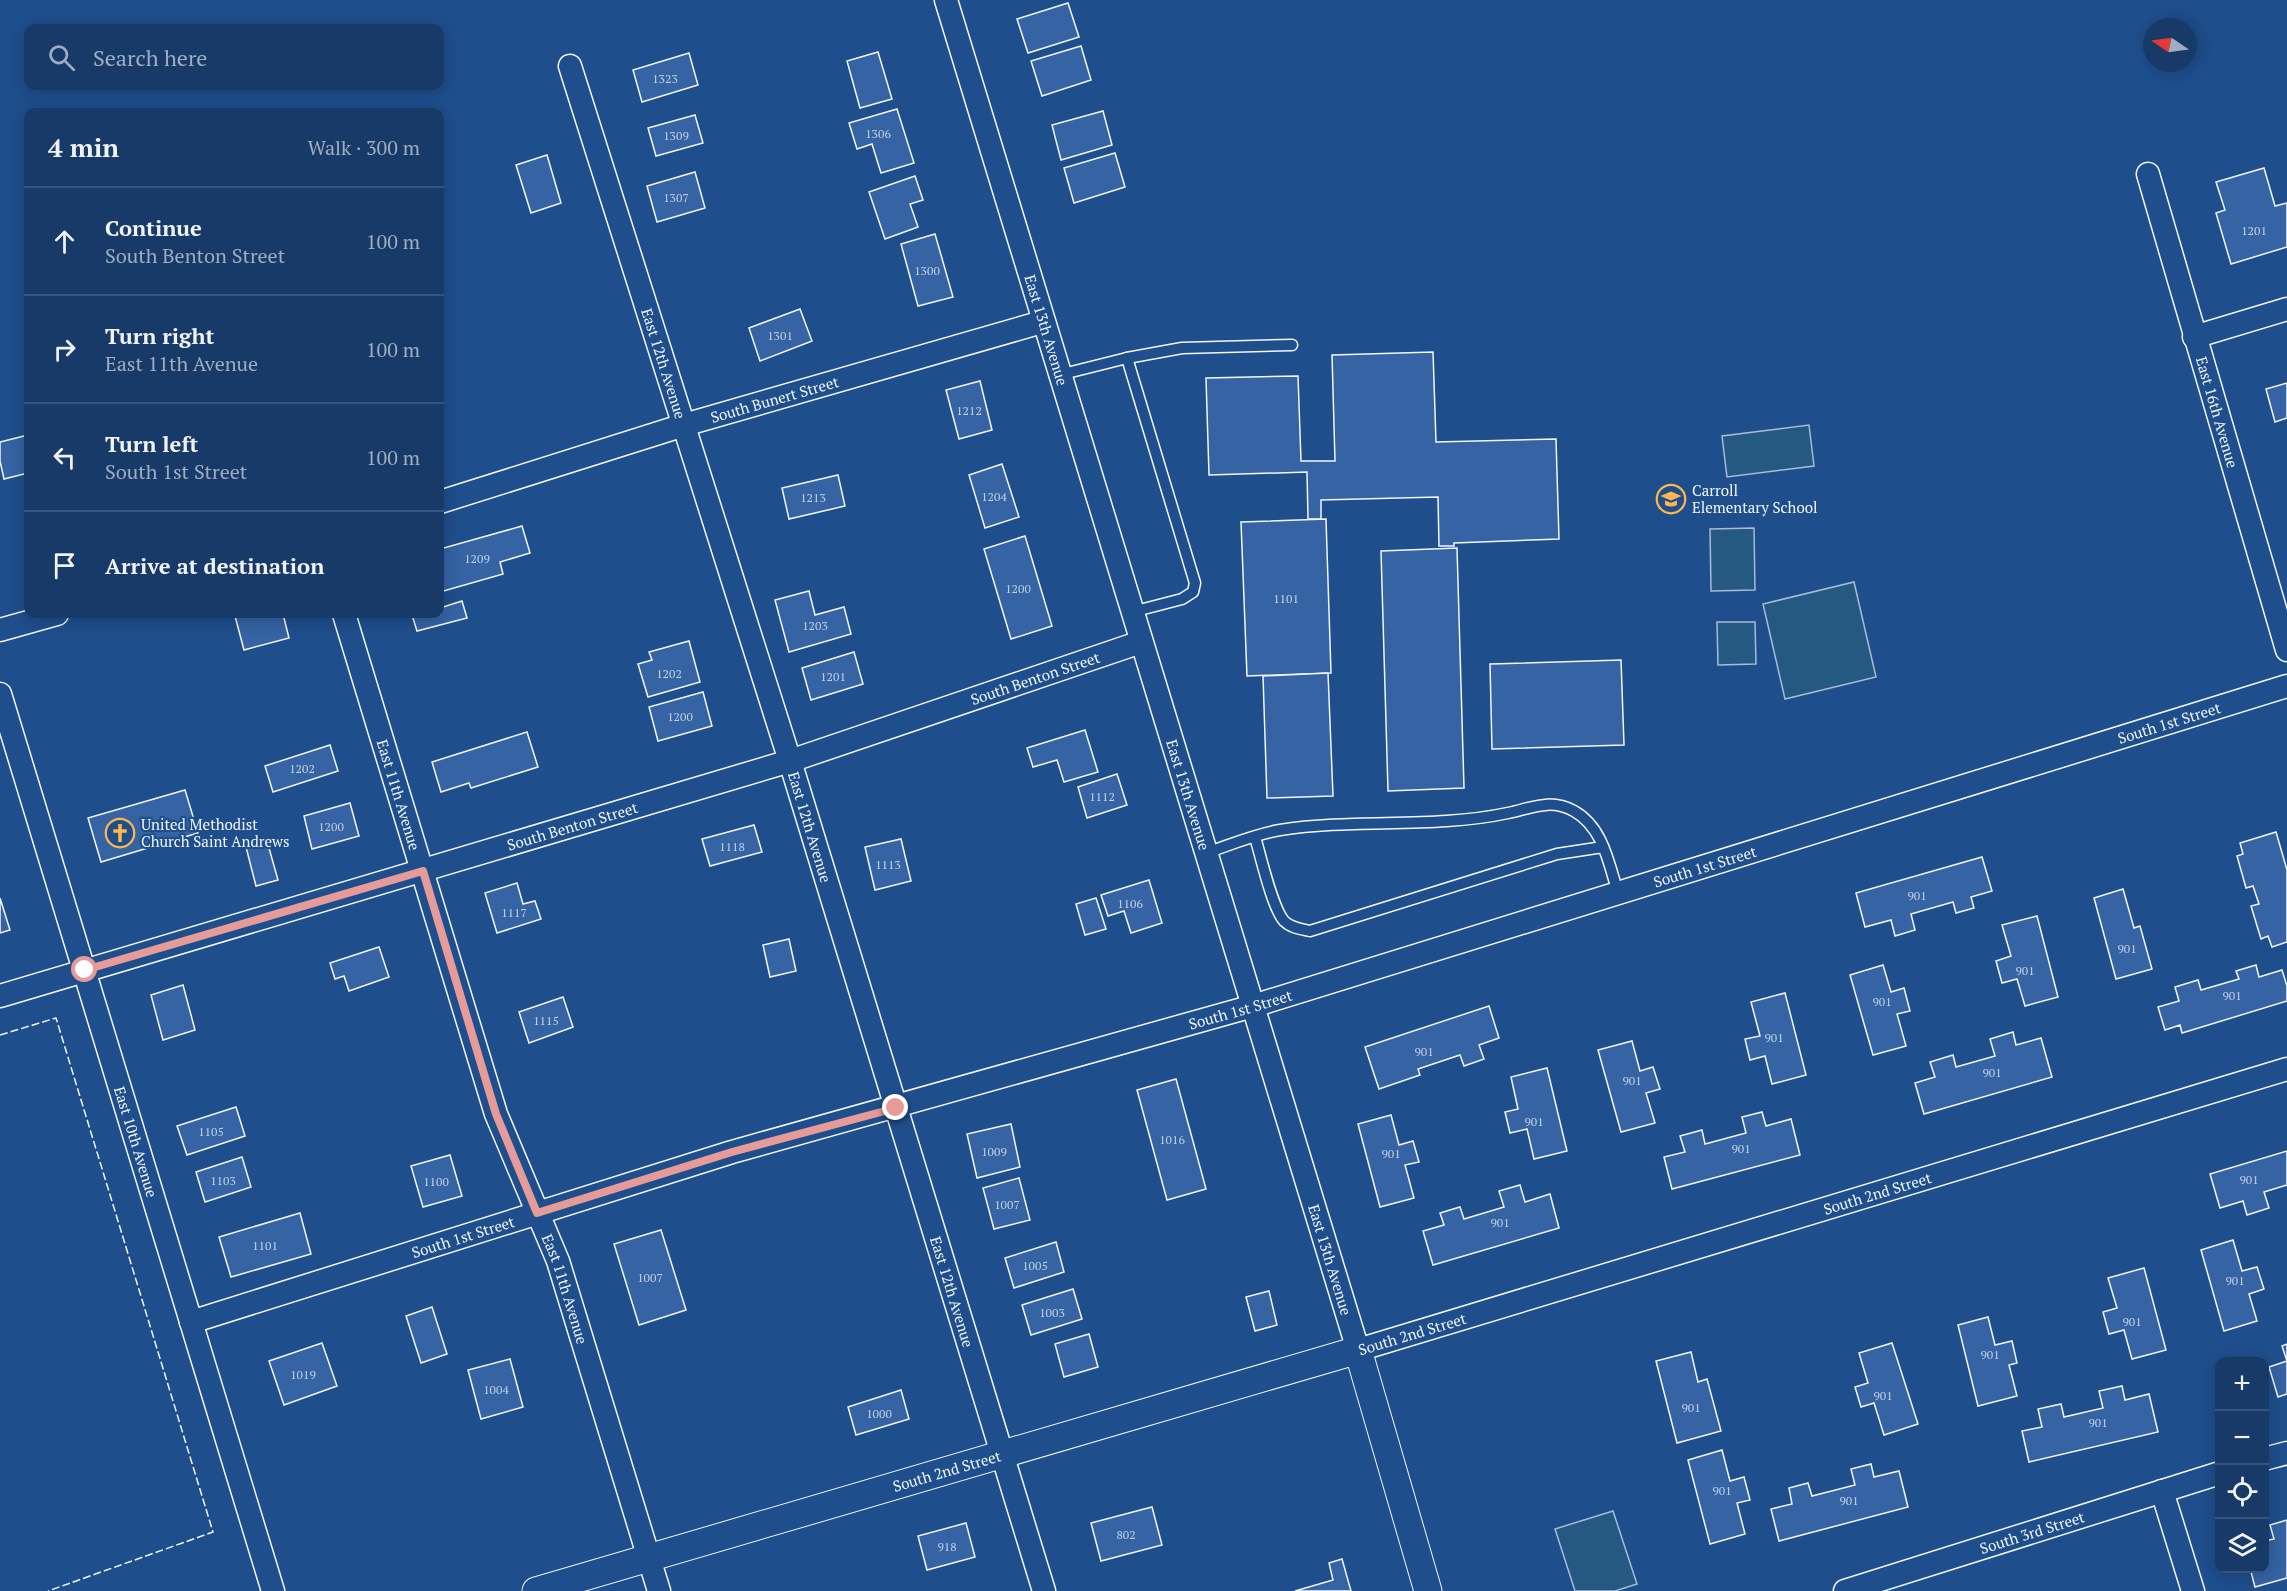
<!DOCTYPE html>
<meta charset="utf-8">
<style>
:root{--surface:#173a69;--page:#244571;--text:#f1f3f6;--muted:#9eadc0;--line:#36547d}
body{margin:0;font-family:"PT Serif",serif;background:var(--page);color:var(--text)}
.controls{position:absolute;right:18px;bottom:18px;display:grid;overflow:hidden;border-radius:12px;box-shadow:0 3px 15px #0003}
.controls button{width:54px;height:54px;display:grid;place-items:center;padding:0;border:0;border-bottom:2px solid var(--line);background:var(--surface);color:var(--text);font:30px sans-serif}
.compass{position:absolute;left:2143px;top:18px;width:54px;height:54px;border-radius:50%;background:var(--surface);box-shadow:0 3px 15px #0003;rotate:283deg}
.stop{position:absolute;width:18px;height:18px;margin:-14px;border:4px solid #e69b98;border-radius:50%;background:#fff}
.stop.end{background:#e69b98;border-color:#fff;box-shadow:0 2px 6px #0008}
.list{margin:0;padding:0;list-style:none}
h2{display:flex;justify-content:space-between;align-items:center;height:78px;margin:0;padding:0 24px;font-size:26px}
h2 small{font-size:20px;font-weight:400;color:var(--muted)}
.list li{display:grid;grid-template-columns:39px 1fr auto;gap:18px;align-items:center;box-sizing:border-box;height:108px;padding:0 24px;border-top:2px solid var(--line)}
.list b{display:block;font-size:22px;white-space:nowrap}
.list p{margin:0;font-size:20px;white-space:nowrap;color:var(--muted)}
.list em{font-size:20px;font-style:normal;color:var(--muted)}
.icon{flex:none;width:33px;height:33px;fill:none;stroke:currentColor;stroke-width:2;stroke-linecap:round;stroke-linejoin:round}
.map{position:relative;flex:none;width:2287px;height:1591px;overflow:hidden}
.search{position:absolute;background:var(--surface);box-shadow:0 3px 15px #0003;left:24px;top:24px;width:420px;height:66px;display:flex;align-items:center;gap:15px;box-sizing:border-box;padding:0 21px;border-radius:12px;color:var(--muted);font-size:22px}
.panel{position:absolute;background:var(--surface);box-shadow:0 3px 15px #0003;left:24px;top:108px;width:420px;height:510px;border-radius:12px}
.map>svg:first-child{display:block}
.green{fill:#245a82;stroke:#a8bbd7;stroke-width:1.5}
.building{fill:#3563a3;stroke:#f2f6ff;stroke-width:1.5}
.lines{fill:none;stroke-linecap:round;stroke-linejoin:round}
.service-casing{stroke:#f2f6ff;stroke-width:13}
.minor-casing{stroke:#f2f6ff;stroke-width:25}
.tertiary-casing{stroke:#f2f6ff;stroke-width:29}
.service{stroke:#1f4e8c;stroke-width:10}
.minor{stroke:#1f4e8c;stroke-width:22}
.tertiary{stroke:#1f4e8c;stroke-width:27}
.fence{stroke:#f2f6ff;stroke-width:1.5;stroke-dasharray:8 3;stroke-linecap:butt}
.route{stroke:#e69b98;stroke-width:8}
.labels{text-anchor:middle;dominant-baseline:central;stroke-width:4.5;stroke-linejoin:round;paint-order:stroke}
.number-label{font-size:12px;fill:#c3d1e8}
.street-label{font-size:15px;fill:#f2f6ff;stroke:#1f4e8c}
.poi-label{font-size:15px;fill:#f2f6ff;stroke:#1f4e8c;text-anchor:start}
</style>
<div class="map">
<svg width="2287" height="1591" viewBox="0 0 2287 1591">
<rect width="100%" height="100%" fill="#1f4e8c"/>
<g class="green">
<polygon points="1809,425 1814,466 1727,477 1722,436"/>
<polygon points="1754,528 1755,590 1711,591 1710,529"/>
<polygon points="1854,582 1876,677 1785,699 1763,604"/>
<polygon points="1717,622 1755,622 1756,664 1718,665"/>
<polygon points="1613,1511 1637,1584 1615,1591 1575,1591 1555,1529"/>
</g>
<g class="building">
<polygon points="1068,3 1079,37 1028,53 1017,19"/>
<polygon points="1081,46 1091,80 1042,96 1031,61"/>
<polygon points="878,52 892,99 860,108 847,61"/>
<polygon points="689,53 698,85 642,102 633,70"/>
<polygon points="897,109 914,163 881,173 872,144 857,149 849,123"/>
<polygon points="1103,111 1112,145 1061,160 1052,125"/>
<polygon points="695,115 703,143 656,156 648,128"/>
<polygon points="1115,153 1125,187 1074,203 1064,168"/>
<polygon points="547,155 561,203 531,213 516,165"/>
<polygon points="2264,168 2275,206 2287,203 2287,247 2231,264 2216,213 2225,210 2216,182"/>
<polygon points="695,172 705,208 657,222 647,186"/>
<polygon points="915,176 923,200 910,204 918,227 885,239 869,192"/>
<polygon points="935,234 953,297 918,306 901,244"/>
<polygon points="800,309 812,341 760,361 749,328"/>
<polygon points="1433,352 1436,442 1556,439 1559,539 1454,543 1454,546 1439,546 1438,497 1321,500 1321,519 1308,519 1307,472 1209,475 1206,378 1298,376 1301,461 1335,461 1332,355"/>
<polygon points="980,381 992,430 959,439 946,390"/>
<polygon points="2287,383 2287,418 2275,422 2266,389"/>
<polygon points="28,435 28,473 4,479 0,461 0,442"/>
<polygon points="1002,464 1019,517 985,528 969,475"/>
<polygon points="838,475 845,506 789,519 782,488"/>
<polygon points="1326,519 1331,673 1247,676 1241,522"/>
<polygon points="522,526 530,553 500,562 503,574 440,592 440,549"/>
<polygon points="1025,536 1052,626 1011,639 984,549"/>
<polygon points="1457,548 1464,788 1388,791 1381,551"/>
<polygon points="809,591 815,615 844,607 851,634 789,652 775,600"/>
<polygon points="462,601 467,618 417,631 412,615 440,614 440,608"/>
<polygon points="246,614 283,614 289,638 244,650 235,616"/>
<polygon points="689,641 700,682 648,697 638,664 652,660 649,652"/>
<polygon points="854,652 863,684 811,700 802,668"/>
<polygon points="1621,660 1624,745 1492,749 1490,664"/>
<polygon points="1328,673 1333,796 1267,798 1263,676"/>
<polygon points="703,692 712,726 658,741 649,707"/>
<polygon points="1085,730 1098,772 1064,782 1057,760 1033,767 1027,748"/>
<polygon points="527,732 538,767 471,788 469,783 441,792 432,762"/>
<polygon points="330,745 338,771 273,792 265,766"/>
<polygon points="1117,774 1127,805 1087,818 1078,787"/>
<polygon points="185,790 198,833 101,862 88,818"/>
<polygon points="350,803 359,836 312,849 304,816"/>
<polygon points="754,825 762,852 710,866 702,839"/>
<polygon points="2276,832 2287,870 2287,942 2272,947 2268,936 2261,939 2251,906 2259,904 2253,886 2246,888 2237,856 2243,854 2240,843"/>
<polygon points="901,839 911,881 875,890 865,847"/>
<polygon points="267,841 278,880 256,886 246,847"/>
<polygon points="1982,857 1992,891 1971,897 1974,908 1956,913 1953,902 1911,914 1915,930 1895,936 1891,920 1865,927 1856,893"/>
<polygon points="1149,880 1162,923 1131,933 1124,911 1108,916 1101,895"/>
<polygon points="517,883 523,904 535,901 541,919 497,933 485,893"/>
<polygon points="2123,889 2134,928 2140,926 2152,969 2116,979 2094,898"/>
<polygon points="0,898 10,930 0,933"/>
<polygon points="1096,898 1106,929 1085,935 1076,904"/>
<polygon points="2037,916 2058,997 2025,1006 2017,979 2002,983 1996,961 2011,956 2002,925"/>
<polygon points="789,939 796,971 770,977 763,945"/>
<polygon points="379,947 389,977 349,991 344,976 335,979 330,963"/>
<polygon points="1883,965 1891,992 1904,988 1910,1011 1897,1014 1906,1046 1873,1055 1850,975"/>
<polygon points="2256,965 2259,977 2282,970 2287,986 2287,1001 2182,1033 2180,1025 2165,1030 2158,1007 2179,1001 2175,987 2198,980 2201,990 2239,979 2236,971"/>
<polygon points="183,985 195,1030 163,1040 151,995"/>
<polygon points="1785,993 1806,1075 1772,1084 1765,1056 1750,1060 1745,1039 1760,1036 1751,1002"/>
<polygon points="563,997 573,1027 529,1043 519,1012"/>
<polygon points="1489,1006 1499,1038 1479,1045 1484,1059 1464,1066 1460,1055 1418,1069 1420,1075 1379,1089 1365,1047"/>
<polygon points="2013,1032 2016,1045 2041,1038 2052,1077 1924,1114 1915,1083 1935,1077 1930,1062 1953,1055 1956,1067 1995,1056 1990,1039"/>
<polygon points="1632,1041 1640,1071 1653,1067 1660,1089 1646,1093 1655,1123 1621,1132 1598,1050"/>
<polygon points="1547,1068 1567,1151 1534,1159 1527,1129 1510,1133 1505,1112 1518,1109 1511,1077"/>
<polygon points="1176,1079 1206,1189 1167,1200 1137,1090"/>
<polygon points="236,1107 245,1136 187,1155 177,1126"/>
<polygon points="1762,1112 1766,1126 1791,1119 1800,1155 1672,1189 1664,1157 1685,1152 1680,1136 1702,1130 1705,1144 1746,1133 1742,1117"/>
<polygon points="1391,1115 1399,1145 1413,1141 1419,1162 1405,1165 1414,1198 1380,1207 1358,1124"/>
<polygon points="1011,1124 1020,1167 977,1178 967,1134"/>
<polygon points="2287,1151 2287,1185 2264,1192 2269,1208 2247,1215 2243,1201 2220,1208 2210,1174"/>
<polygon points="450,1155 462,1196 423,1207 411,1166"/>
<polygon points="242,1157 251,1187 205,1202 196,1172"/>
<polygon points="1019,1178 1030,1220 994,1229 983,1188"/>
<polygon points="1520,1185 1525,1202 1550,1194 1559,1228 1433,1265 1423,1231 1444,1225 1440,1213 1460,1207 1464,1219 1504,1207 1499,1191"/>
<polygon points="300,1213 311,1254 231,1277 219,1237"/>
<polygon points="661,1230 686,1310 639,1325 614,1244"/>
<polygon points="2233,1240 2242,1271 2257,1267 2264,1289 2249,1294 2257,1321 2224,1331 2201,1250"/>
<polygon points="1056,1242 1064,1272 1014,1288 1005,1258"/>
<polygon points="2144,1268 2166,1350 2132,1359 2124,1330 2109,1334 2103,1312 2117,1308 2108,1278"/>
<polygon points="1073,1289 1082,1319 1031,1335 1022,1305"/>
<polygon points="1269,1291 1277,1325 1255,1331 1246,1297"/>
<polygon points="432,1307 447,1354 421,1363 406,1316"/>
<polygon points="1988,1317 1995,1345 2012,1341 2017,1363 2009,1365 2017,1396 1978,1406 1958,1325"/>
<polygon points="1089,1334 1098,1367 1064,1377 1055,1344"/>
<polygon points="322,1343 337,1386 284,1405 269,1361"/>
<polygon points="1892,1343 1918,1424 1884,1435 1874,1403 1861,1407 1855,1387 1868,1383 1859,1353"/>
<polygon points="2287,1344 2287,1394 2278,1397 2269,1367 2287,1361 2282,1346"/>
<polygon points="1691,1352 1698,1382 1707,1379 1721,1431 1677,1443 1656,1361"/>
<polygon points="510,1359 523,1407 481,1419 468,1370"/>
<polygon points="2122,1386 2125,1400 2149,1394 2158,1432 2029,1462 2022,1431 2042,1427 2038,1409 2061,1404 2064,1417 2103,1408 2099,1391"/>
<polygon points="901,1390 909,1419 856,1435 848,1407"/>
<polygon points="1722,1450 1730,1481 1744,1477 1750,1500 1737,1503 1745,1534 1710,1544 1688,1460"/>
<polygon points="1871,1464 1874,1477 1899,1471 1908,1507 1779,1541 1771,1509 1792,1504 1789,1488 1808,1483 1812,1496 1855,1485 1851,1469"/>
<polygon points="1152,1507 1162,1545 1101,1561 1091,1523"/>
<polygon points="2287,1520 2287,1578 2255,1587 2250,1568 2264,1568 2264,1541 2274,1539 2270,1525"/>
<polygon points="966,1523 975,1557 927,1570 918,1536"/>
<polygon points="1342,1559 1351,1591 1295,1591 1333,1580 1329,1563"/>
</g>
<g class="lines">
<g class="service-casing">
<g id="service">
<polyline points="1127,358 1182,348 1292,345"/>
<polyline points="1059,375 1127,358 1195,583 1193,592 1182,599 1132,612"/>
<path d="M1255,837C1261,857 1272,907 1284,921C1291,928 1301,929 1310,931L1557,854L1603,847"/>
<path d="M1206,853C1230,845 1255,834 1280,830C1355,818 1433,829 1508,813C1532,808 1550,798 1574,811C1603,827 1609,864 1618,893"/>
</g>
</g>
<g class="minor-casing">
<g id="minor">
<path id="s1" d="M946,0L1358,1350L2287,1069"/>
<path id="s2" d="M570,66L790,761L1044,1591"/>
<path id="s3" d="M2148,174L2287,650"/>
<polyline points="2194,337 2287,309"/>
<path id="s4" d="M440,502L684,425L1042,322"/>
<path id="s5" d="M344,614L496,1114L558,1261L659,1591"/>
<polyline points="0,630 57,614"/>
<path id="s6" d="M0,694L273,1591"/>
<path id="s7" d="M0,996L790,761L1141,642"/>
<path id="s8" d="M191,1322L732,1152L1253,1006L2287,686"/>
<polyline points="2264,1459 2287,1453"/>
<polyline points="2162,1491 2193,1591"/>
<path id="s9" d="M1845,1591L2220,1473"/>
</g>
</g>
<g class="tertiary-casing">
<g id="tertiary">
<path id="s10" d="M536,1591L1358,1350L1428,1591"/>
</g>
</g>
<use href="#service" class="service"/>
<use href="#minor" class="minor"/>
<use href="#tertiary" class="tertiary"/>
<polyline class="fence" points="0,1035 56,1018 213,1532 48,1591"/>
</g>
<g class="lines">
<polyline class="route" points="85,970 423,871 496,1114 537,1213 732,1152 896,1108"/>
</g>
<defs>
<g id="school-ring" transform="scale(1.5)"><circle r="9.5" fill="#1f4e8c" stroke="#ffb74d" stroke-width="1.5"/><path d="M0-5L7-2L0 1L-7-2ZM-4 1L0 2.5L4 1V4Q0 6-4 4Z" fill="#ffb74d"/></g>
<g id="church-ring" transform="scale(1.5)"><circle r="9.5" fill="#1f4e8c" stroke="#ffb74d" stroke-width="1.5"/><path d="M-1.2-6h2.4v3.5h3.3v2.4h-3.3V6h-2.4V-.1h-3.3v-2.4h3.3Z" fill="#ffb74d"/></g>
</defs>
<g fill-rule="evenodd">
<use href="#school-ring" x="1671" y="499"/>
<use href="#church-ring" x="120" y="833"/>
</g>
<g class="labels">
<g class="number-label">
<text x="665" y="78">1323</text>
<text x="878" y="133">1306</text>
<text x="676" y="135">1309</text>
<text x="676" y="197">1307</text>
<text x="2254" y="230">1201</text>
<text x="927" y="270">1300</text>
<text x="780" y="335">1301</text>
<text x="969" y="410">1212</text>
<text x="994" y="496">1204</text>
<text x="813" y="497">1213</text>
<text x="477" y="558">1209</text>
<text x="1018" y="588">1200</text>
<text x="1286" y="598">1101</text>
<text x="815" y="625">1203</text>
<text x="669" y="673">1202</text>
<text x="833" y="676">1201</text>
<text x="680" y="716">1200</text>
<text x="302" y="768">1202</text>
<text x="1102" y="796">1112</text>
<text x="331" y="826">1200</text>
<text x="732" y="846">1118</text>
<text x="888" y="864">1113</text>
<text x="1917" y="895">901</text>
<text x="1130" y="903">1106</text>
<text x="514" y="912">1117</text>
<text x="2127" y="948">901</text>
<text x="2025" y="970">901</text>
<text x="2232" y="995">901</text>
<text x="1882" y="1001">901</text>
<text x="546" y="1020">1115</text>
<text x="1774" y="1037">901</text>
<text x="1424" y="1051">901</text>
<text x="1992" y="1072">901</text>
<text x="1632" y="1080">901</text>
<text x="1534" y="1121">901</text>
<text x="211" y="1131">1105</text>
<text x="1172" y="1139">1016</text>
<text x="1741" y="1148">901</text>
<text x="994" y="1151">1009</text>
<text x="1391" y="1153">901</text>
<text x="2249" y="1179">901</text>
<text x="223" y="1180">1103</text>
<text x="436" y="1181">1100</text>
<text x="1007" y="1204">1007</text>
<text x="1500" y="1222">901</text>
<text x="265" y="1245">1101</text>
<text x="1035" y="1265">1005</text>
<text x="650" y="1277">1007</text>
<text x="2235" y="1280">901</text>
<text x="1052" y="1312">1003</text>
<text x="2132" y="1321">901</text>
<text x="1990" y="1354">901</text>
<text x="303" y="1374">1019</text>
<text x="496" y="1389">1004</text>
<text x="1883" y="1395">901</text>
<text x="1691" y="1407">901</text>
<text x="879" y="1413">1000</text>
<text x="2098" y="1422">901</text>
<text x="1722" y="1490">901</text>
<text x="1849" y="1500">901</text>
<text x="1126" y="1534">802</text>
<text x="947" y="1546">918</text>
</g>
<g class="street-label">
<text stroke="none"><textPath href="#s1" startOffset="345">East 13th Avenue</textPath></text>
<text stroke="none"><textPath href="#s2" startOffset="312">East 12th Avenue</textPath></text>
<text stroke="none"><textPath href="#s4" startOffset="350">South Bunert Street</textPath></text>
<text stroke="none"><textPath href="#s3" startOffset="248">East 16th Avenue</textPath></text>
<text stroke="none"><textPath href="#s7" startOffset="1083">South Benton Street</textPath></text>
<text stroke="none"><textPath href="#s8" startOffset="2067">South 1st Street</textPath></text>
<text stroke="none"><textPath href="#s5" startOffset="189">East 11th Avenue</textPath></text>
<text stroke="none"><textPath href="#s1" startOffset="831">East 13th Avenue</textPath></text>
<text stroke="none"><textPath href="#s7" startOffset="597">South Benton Street</textPath></text>
<text stroke="none"><textPath href="#s2" startOffset="798">East 12th Avenue</textPath></text>
<text stroke="none"><textPath href="#s8" startOffset="1581">South 1st Street</textPath></text>
<text stroke="none"><textPath href="#s8" startOffset="1095">South 1st Street</textPath></text>
<text stroke="none"><textPath href="#s6" startOffset="468">East 10th Avenue</textPath></text>
<text stroke="none"><textPath href="#s1" startOffset="1954">South 2nd Street</textPath></text>
<text stroke="none"><textPath href="#s8" startOffset="285">South 1st Street</textPath></text>
<text stroke="none"><textPath href="#s1" startOffset="1317">East 13th Avenue</textPath></text>
<text stroke="none"><textPath href="#s5" startOffset="711">East 11th Avenue</textPath></text>
<text stroke="none"><textPath href="#s2" startOffset="1284">East 12th Avenue</textPath></text>
<text stroke="none"><textPath href="#s1" startOffset="1468">South 2nd Street</textPath></text>
<text stroke="none"><textPath href="#s10" startOffset="428">South 2nd Street</textPath></text>
<text stroke="none"><textPath href="#s9" startOffset="196">South 3rd Street</textPath></text>
</g>
<g class="poi-label">
<text x="1692" y="490">Carroll<tspan x="1692" dy="17">Elementary School</tspan></text>
<text x="141" y="824">United Methodist<tspan x="141" dy="17">Church Saint Andrews</tspan></text>
</g>
</g>
</svg>
<div class="controls">
<button>+</button>
<button>−</button>
<button><svg class="icon" aria-label="locate" viewBox="0 0 24 24"><circle cx="12" cy="12" r="6"/><path d="M12 2v4M12 18v4M2 12h4M18 12h4"/></svg></button>
<button><svg class="icon" aria-label="layers" viewBox="0 0 24 24"><path d="M12 4l9 5-9 5-9-5zM3 14l9 5 9-5"/></svg></button>
</div>
<svg class="compass" viewBox="-18 -18 36 36"><path d="M0-13l5 13h-10z" fill="#e53935"/><path d="M0 13l5-13h-10z" fill="#9eadc0"/></svg>
<div class="stop" style="left:85px;top:970px"></div>
<div class="stop end" style="left:896px;top:1108px"></div>
<div class="search"><svg class="icon" aria-label="search" viewBox="0 0 24 24"><circle cx="10" cy="10" r="6"/><path d="M15 15l6 6"/></svg>Search here</div>
<section class="panel">
<h2>4 min<small>Walk · 300 m</small></h2>
<ul class="list">
<li><svg class="icon" aria-label="ahead" viewBox="0 0 24 24"><path d="M12 20V5M6 11l6-6 6 6"/></svg><div><b>Continue</b><p>South Benton Street</p></div><em>100 m</em></li>
<li><svg class="icon" aria-label="right" viewBox="0 0 24 24"><path d="M7 20v-9h11M14 6l5 5-5 5"/></svg><div><b>Turn right</b><p>East 11th Avenue</p></div><em>100 m</em></li>
<li><svg class="icon" aria-label="left" viewBox="0 0 24 24"><path d="M17 20v-9H6M10 6l-5 5 5 5"/></svg><div><b>Turn left</b><p>South 1st Street</p></div><em>100 m</em></li>
<li><svg class="icon" aria-label="arrive" viewBox="0 0 24 24"><path d="M6 21V4h12l-3 4 3 4H6"/></svg><div><b>Arrive at destination</b></div></li>
</ul>
</section>
</div>
